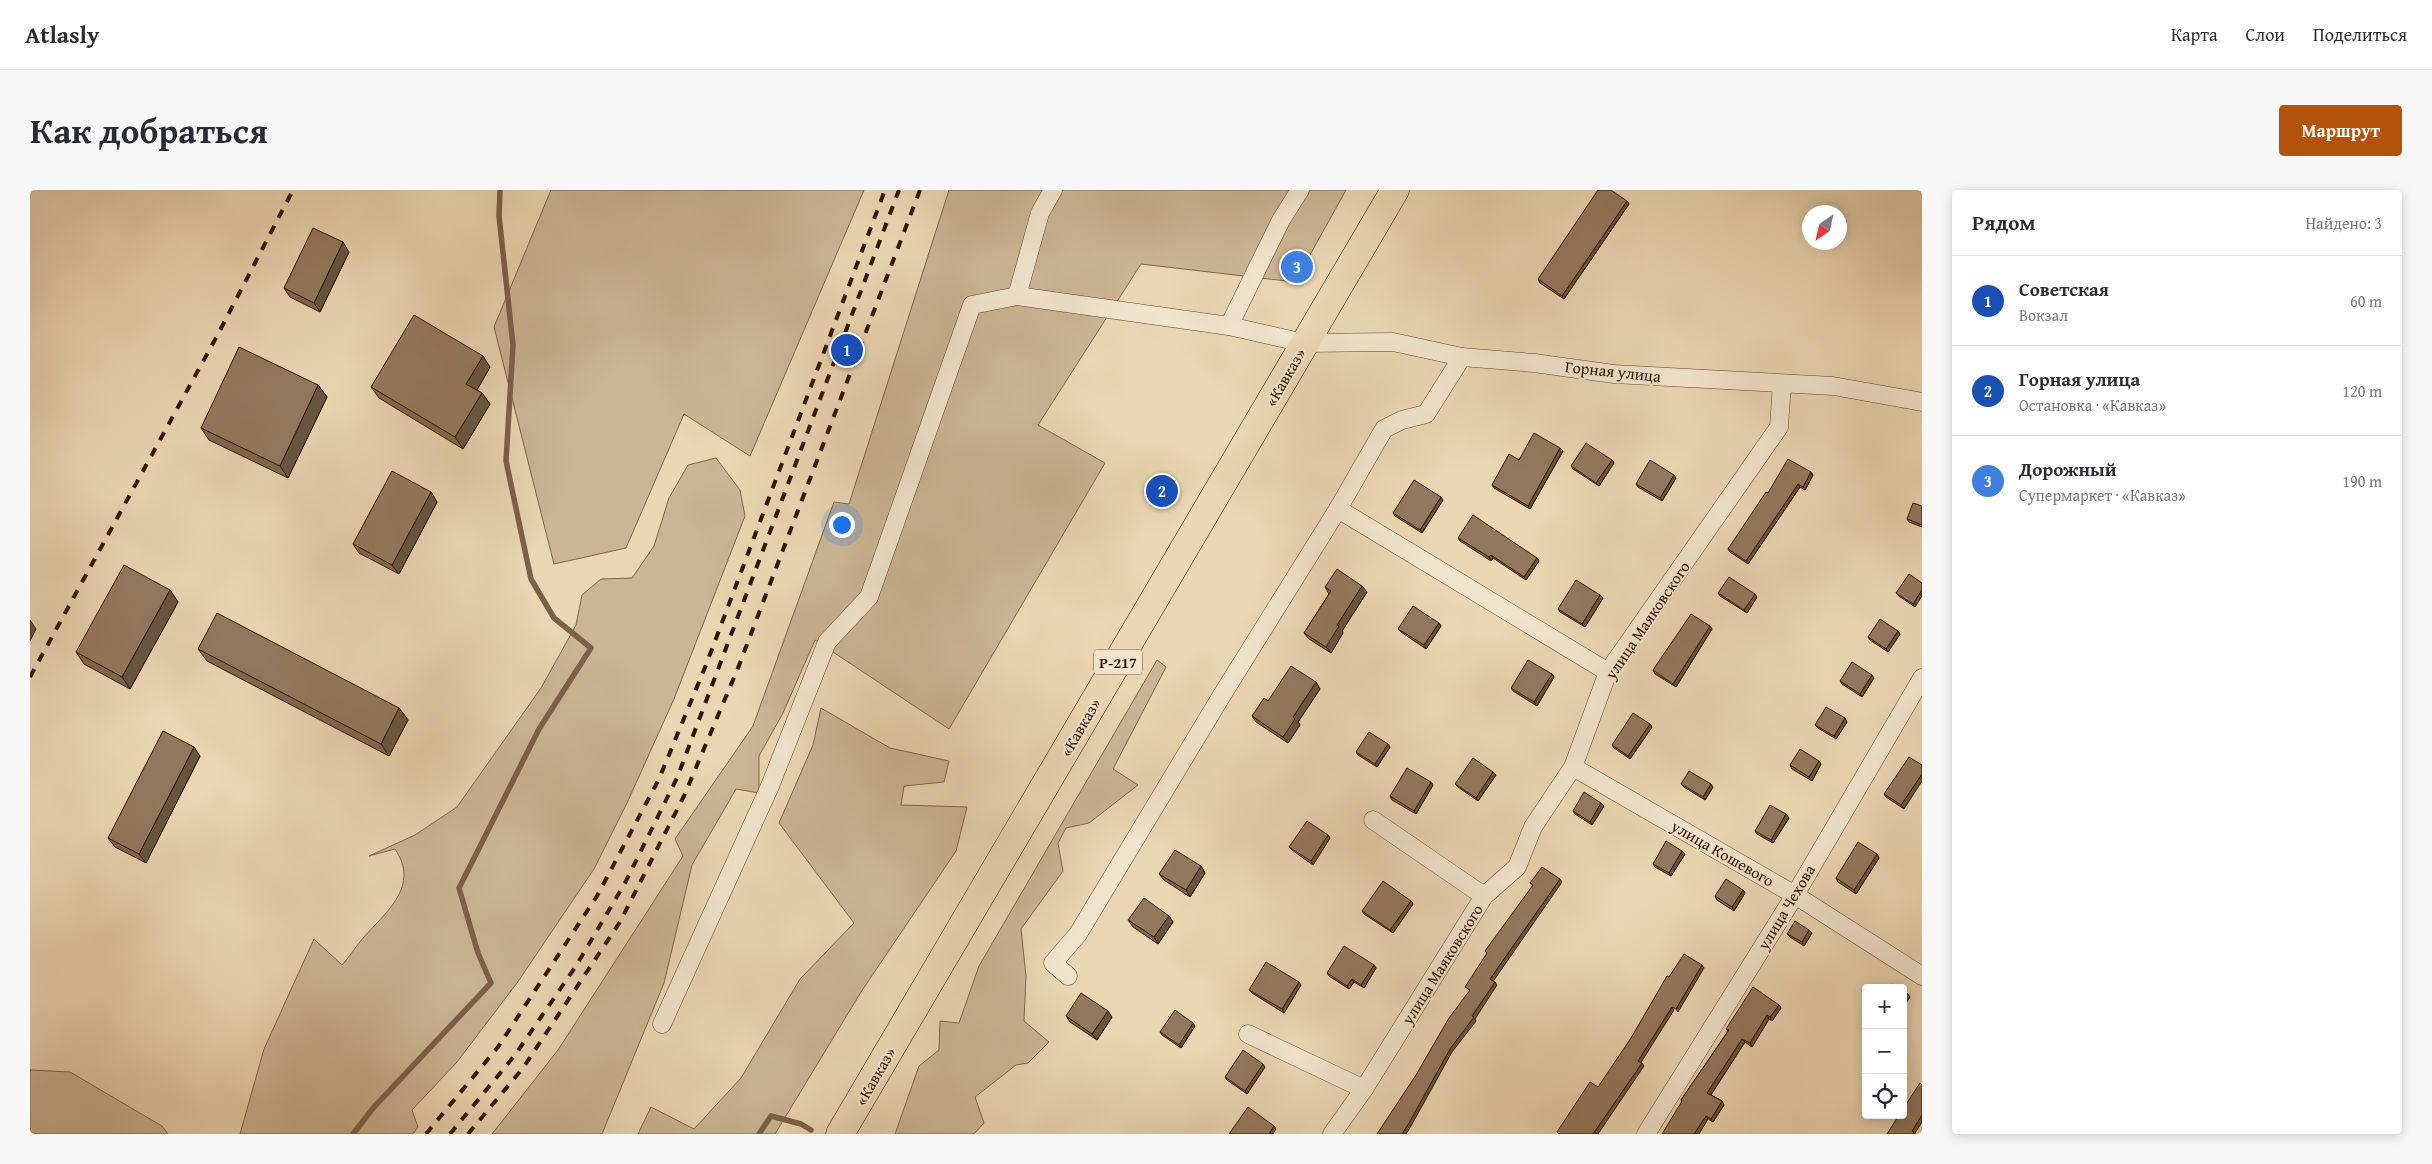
<!DOCTYPE html>
<html lang="ru">
<meta charset="utf-8">
<style>
:root{--surface:#fff;--page:#f7f7f7;--text:#2b2b33;--muted:#7c7c81;--line:#e1e1e2;--accent:#b45309}
body{margin:0;font-family:"Gentium Book Plus",serif;background:var(--page);color:var(--text)}
.controls{position:absolute;right:15px;bottom:15px;display:grid;overflow:hidden;border-radius:5px;box-shadow:0 2px 12px #0003}
.controls button{width:45px;height:45px;display:grid;place-items:center;padding:0;border:0;border-bottom:1px solid var(--line);background:var(--surface);color:var(--text);font:25px sans-serif}
.compass{position:absolute;left:1772px;top:15px;width:45px;height:45px;border-radius:50%;background:var(--surface);box-shadow:0 2px 12px #0003;rotate:214deg}
.you{position:absolute;left:811px;top:334px;width:18px;height:18px;margin:-12px;border:4px solid #fff;border-radius:50%;background:#1a73e8;box-shadow:0 0 0 8px #1a73e833}
.badge{display:grid;place-items:center;width:32px;height:32px;border-radius:50%;background:var(--accent);color:#fff;font-size:16px;font-weight:700}
.pin{position:absolute;translate:-50% -50%;border:2px solid #fff;box-shadow:0 1px 5px #0006}
.list{margin:0;padding:0;list-style:none}
h2{display:flex;justify-content:space-between;align-items:center;height:65px;margin:0;padding:0 20px;font-size:21px}
h2 small{font-size:16px;font-weight:400;color:var(--muted)}
.list li{display:grid;grid-template-columns:32px 1fr auto;gap:15px;align-items:center;box-sizing:border-box;height:90px;padding:0 20px;border-top:1px solid var(--line)}
.list b{display:block;font-size:19px;white-space:nowrap}
.list p{margin:0;font-size:16px;white-space:nowrap;color:var(--muted)}
.list em{font-size:16px;font-style:normal;color:var(--muted)}
.icon{flex:none;width:28px;height:28px;fill:none;stroke:currentColor;stroke-width:2;stroke-linecap:round;stroke-linejoin:round}
.map{position:relative;flex:none;width:1892px;height:944px;overflow:hidden;border-radius:5px}
header{display:flex;align-items:center;gap:30px;box-sizing:border-box;height:70px;padding:0 25px;background:var(--surface);border-bottom:1px solid var(--line)}
header strong{font-size:24px}
nav{display:flex;gap:28px;margin-inline-start:auto;font-size:18px}
.intro{display:flex;align-items:center;justify-content:space-between;box-sizing:border-box;height:120px;padding:0 30px}
h1{margin:0;font-size:35px}
.button{padding:12px 22px;border-radius:5px;background:var(--accent);color:#fff;font-size:18px;font-weight:700}
main{display:flex;gap:30px;padding:0 30px}
aside{flex:1;background:var(--surface);border-radius:5px;box-shadow:0 2px 12px #0003}
.map>svg:first-child{display:block}
.green{fill:#cbb594;stroke:#7e644b}
.lines{fill:none;stroke-linecap:round;stroke-linejoin:round}
.stream{stroke:#7b6148;stroke-width:5.5}
.street-casing{stroke:#60442e;stroke-width:19}
.highway-casing{stroke:#321402;stroke-width:29}
.street{stroke:#f1e4cd;stroke-width:18}
.highway{stroke:#ead6b2;stroke-width:28}
.rail{stroke:#321402;stroke-width:4;stroke-dasharray:9 9;stroke-linecap:butt}
.wall{fill:#7e6851;stroke:#321402}
.shaded-wall{fill:#665542;stroke:#321402}
.building{fill:#92795e;stroke:#321402}
.labels{text-anchor:middle;dominant-baseline:central;stroke-width:4;stroke-linejoin:round;paint-order:stroke}
.shield{fill:#f1e4cd;stroke:#6b523f;stroke-width:1}
.shield-label{font-size:15px;font-weight:bold;fill:#321402}
.street-label{font-size:16px;fill:#321402;stroke:#f1e4cd}
</style>
<header>
<strong>Atlasly</strong>
<nav><a>Карта</a><a>Слои</a><a>Поделиться</a></nav>
</header>
<div class="intro"><h1>Как добраться</h1><a class="button">Маршрут</a></div>
<main>
<div class="map">
<svg width="1892" height="944" viewBox="0 0 1892 944">
<rect width="100%" height="100%" fill="#ead6b2"/>
<filter id="stains"><feTurbulence type="fractalNoise" baseFrequency=".004" numOctaves="4"/><feColorMatrix values="0 0 0 0 .2 0 0 0 0 .09 0 0 0 0 .02 0 0 0 .5 -.17"/></filter>
<radialGradient id="worn" r=".72"><stop offset=".6" stop-color="#630" stop-opacity="0"/><stop offset="1" stop-color="#630" stop-opacity=".3"/></radialGradient>
<g class="green">
<polygon points="521,0 834,0 720,266 654,224 596,358 524,374 464,137"/>
<polygon points="919,0 1316,0 1265,92 1111,74 1008,235 1075,273 919,539 785,450 753,523 729,566 729,603 706,599 662,675 634,793 572,944 462,944 528,860 653,666 645,649 723,536 804,312 819,314"/>
<path d="M686,268L710,300L715,326L644,509L597,613L564,679L487,793L427,872L382,920L388,937L383,944H210L234,859L284,749L312,775C320,766 326,756 334,747C357,721 390,696 365,659L339,666L385,645L427,617L511,498L546,435L552,405L571,389L602,388L624,356L639,308L658,275Z"/>
<polygon points="1127,470 1136,477 1083,579 1108,595 1059,633 1036,638 1028,653 1033,681 991,739 996,786 994,831 1019,852 998,873 986,875 945,907 954,933 944,944 865,944 889,876 909,860 910,831 929,833 949,776"/>
<polygon points="791,518 860,558 919,571 914,592 874,596 871,615 937,617 926,661 831,802 745,944 608,944 621,917 664,939 711,888 770,789 824,733 749,633 783,555"/>
<polygon points="0,880 40,882 132,936 138,944 0,944"/>
</g>
<g class="lines">
<g class="stream">
<polyline points="323,944 344,917 461,793 448,763 429,698 509,539 561,458 524,428 501,389 476,271 483,155 469,26 470,0"/>
<polyline points="729,944 741,926 771,934 781,940"/>
</g>
<g class="street-casing">
<g id="street">
<polyline points="987,106 1010,23 1023,0"/>
<polyline points="1199,136 1251,30 1270,0"/>
<polyline points="1308,319 1578,482"/>
<polyline points="1543,577 1765,705 1892,786"/>
<polyline points="1343,630 1454,706"/>
<polyline points="1038,786 1023,773 1048,744 1192,505 1308,319 1354,239 1372,230 1396,224 1432,167"/>
<polyline points="632,834 740,596 797,452 839,407 942,115 987,106 1199,136 1274,153 1363,152 1432,167 1504,173 1584,184 1803,196 1892,212"/>
<polyline points="1218,844 1334,899"/>
<polyline points="1302,944 1334,899 1454,706 1487,677 1503,637 1543,577 1578,482 1749,237 1752,194"/>
<polyline points="1616,944 1765,705 1892,488"/>
</g>
</g>
<g class="highway-casing">
<polyline id="highway" points="810,944 1365,0"/>
</g>
<use href="#street" class="street"/>
<use href="#highway" class="highway"/>
<g class="rail">
<polyline points="0,487 187,146 263,0"/>
<polyline points="396,944 468,857 567,706 629,589 676,475 855,0"/>
<polyline points="420,944 485,865 546,776 595,693 647,588 869,0"/>
<polyline points="438,944 493,878 590,732 654,606 708,478 890,0"/>
</g>
</g>
<g class="wall">
<polygon points="1597,11 1599,14 1534,109 1510,93 1508,89"/>
<polygon points="319,62 290,122 260,107 254,98"/>
<polygon points="460,177 447,200 452,203 460,214 433,259 349,208 341,197"/>
<polygon points="288,195 297,207 258,288 179,250 171,238"/>
<polygon points="1533,261 1500,319 1464,298 1462,295 1489,270"/>
<polygon points="1582,270 1584,273 1569,296 1543,279 1541,276"/>
<polygon points="1783,285 1775,300 1770,297 1718,374 1700,362 1698,359 1738,303"/>
<polygon points="1646,288 1632,311 1608,297 1606,294"/>
<polygon points="401,302 407,312 369,384 329,363 323,354"/>
<polygon points="1413,310 1392,343 1365,326 1363,323"/>
<polygon points="1892,316 1892,337 1879,332 1877,329"/>
<polygon points="1428,348 1507,368 1509,371 1496,390 1463,368 1461,371 1430,351"/>
<polygon points="1892,393 1885,417 1869,406 1866,403"/>
<polygon points="1295,397 1337,402 1312,441 1313,443 1301,463 1279,449 1274,443 1299,404"/>
<polygon points="140,400 148,412 100,499 54,474 46,462"/>
<polygon points="1688,403 1727,407 1717,423 1690,406"/>
<polygon points="1573,408 1555,437 1530,422 1528,419"/>
<polygon points="1409,433 1411,436 1396,459 1371,442 1368,439"/>
<polygon points="1682,439 1646,497 1625,484 1623,480"/>
<polygon points="1870,444 1858,462 1840,450 1838,447"/>
<polygon points="168,459 369,518 378,530 359,566 177,471"/>
<polygon points="1522,484 1524,487 1507,516 1483,501 1481,498"/>
<polygon points="1844,488 1832,507 1812,494 1810,491"/>
<polygon points="1286,492 1290,499 1268,532 1270,535 1258,553 1226,532 1222,526 1238,511"/>
<polygon points="1817,532 1806,549 1788,538 1785,535"/>
<polygon points="1622,537 1600,569 1584,558 1582,555"/>
<polygon points="1360,557 1347,577 1328,565 1326,562"/>
<polygon points="170,566 116,673 85,657 78,648"/>
<polygon points="1791,574 1782,591 1762,579 1760,575"/>
<polygon points="1892,575 1874,619 1856,607 1854,604"/>
<polygon points="1463,582 1466,585 1448,611 1428,597 1425,594"/>
<polygon points="1401,592 1403,595 1386,624 1362,610 1360,606"/>
<polygon points="1651,594 1683,597 1675,610 1654,597"/>
<polygon points="1571,613 1574,616 1562,635 1545,624 1543,621"/>
<polygon points="1759,628 1743,653 1727,644 1725,641"/>
<polygon points="1298,645 1300,648 1283,675 1262,660 1259,657"/>
<polygon points="1655,664 1641,686 1625,677 1623,674"/>
<polygon points="1847,664 1849,668 1826,704 1808,692 1806,688"/>
<polygon points="1171,676 1175,683 1160,707 1134,690 1129,684"/>
<polygon points="1713,700 1715,703 1704,721 1687,710 1685,706"/>
<polygon points="1381,711 1383,714 1363,743 1334,724 1332,721"/>
<polygon points="1139,726 1143,732 1128,754 1103,737 1098,730"/>
<polygon points="1782,743 1774,756 1760,747 1757,744"/>
<polygon points="1344,775 1346,778 1334,798 1324,792 1319,799 1299,786 1297,783"/>
<polygon points="1271,795 1254,823 1222,803 1219,800"/>
<polygon points="1749,815 1751,818 1742,831 1739,829 1722,857 1715,852 1681,905 1692,911 1694,915 1683,932 1652,912 1651,910 1698,841 1696,839"/>
<polygon points="1036,826 1082,827 1067,850 1040,832"/>
<polygon points="1165,836 1151,858 1132,845 1130,842"/>
<polygon points="1235,877 1217,904 1197,890 1195,887"/>
</g>
<g class="shaded-wall">
<polygon points="1597,11 1599,14 1534,109 1532,106"/>
<polygon points="313,52 319,62 290,122 284,113"/>
<polygon points="453,166 460,177 444,205 436,194"/>
<polygon points="288,195 297,207 258,288 250,276"/>
<polygon points="452,203 460,214 433,259 425,247"/>
<polygon points="1530,258 1533,261 1500,319 1498,316"/>
<polygon points="1582,270 1584,273 1569,296 1566,293"/>
<polygon points="1781,282 1783,285 1775,300 1773,297"/>
<polygon points="1644,285 1646,288 1632,311 1630,308"/>
<polygon points="1768,294 1770,297 1718,374 1716,371"/>
<polygon points="401,302 407,312 369,384 362,375"/>
<polygon points="1411,307 1413,310 1392,343 1390,340"/>
<polygon points="1461,365 1463,368 1461,371 1459,367"/>
<polygon points="1507,368 1509,371 1496,390 1494,387"/>
<polygon points="1332,396 1337,402 1312,441 1313,443 1301,463 1296,457 1307,435"/>
<polygon points="140,400 148,412 100,499 92,487"/>
<polygon points="1892,400 1892,406 1885,417 1883,414"/>
<polygon points="1725,404 1727,407 1717,423 1714,420"/>
<polygon points="1570,405 1573,408 1555,437 1552,434"/>
<polygon points="0,430 6,439 0,451"/>
<polygon points="1409,433 1411,436 1396,459 1394,455"/>
<polygon points="1680,436 1682,439 1646,497 1643,494"/>
<polygon points="1868,441 1870,444 1858,462 1856,459"/>
<polygon points="1522,484 1524,487 1507,516 1504,512"/>
<polygon points="1842,485 1844,488 1832,507 1830,504"/>
<polygon points="1286,492 1290,499 1268,532 1270,535 1258,553 1253,547 1263,527"/>
<polygon points="369,518 378,530 359,566 351,554"/>
<polygon points="1815,528 1817,532 1806,549 1804,546"/>
<polygon points="1620,534 1622,537 1600,569 1598,566"/>
<polygon points="1358,554 1360,557 1347,577 1345,574"/>
<polygon points="164,557 170,566 116,673 109,664"/>
<polygon points="1789,571 1791,574 1782,591 1779,587"/>
<polygon points="1463,582 1466,585 1448,611 1446,608"/>
<polygon points="1892,584 1892,591 1874,619 1871,615"/>
<polygon points="1401,592 1403,595 1386,624 1384,621"/>
<polygon points="1681,594 1683,597 1675,610 1673,607"/>
<polygon points="1571,613 1574,616 1562,635 1560,632"/>
<polygon points="1756,624 1759,628 1743,653 1741,650"/>
<polygon points="1298,645 1300,648 1283,675 1281,671"/>
<polygon points="1652,661 1655,664 1641,686 1639,683"/>
<polygon points="1847,664 1849,668 1826,704 1824,700"/>
<polygon points="1171,676 1175,683 1160,707 1156,700"/>
<polygon points="1530,689 1532,692 1462,793 1460,789"/>
<polygon points="1713,700 1715,703 1704,721 1702,717"/>
<polygon points="1381,711 1383,714 1363,743 1360,740"/>
<polygon points="1139,726 1143,732 1128,754 1124,747"/>
<polygon points="1779,740 1782,743 1774,756 1772,752"/>
<polygon points="1344,775 1346,778 1334,798 1331,795"/>
<polygon points="1672,775 1674,778 1648,822 1646,819"/>
<polygon points="1322,789 1324,792 1319,799 1317,796"/>
<polygon points="1269,792 1271,795 1254,823 1252,819"/>
<polygon points="1465,792 1467,795 1445,829 1446,831 1422,862 1381,936 1376,944 1372,944 1420,859"/>
<polygon points="1878,804 1880,807 1873,818 1873,811"/>
<polygon points="1749,815 1751,818 1742,831 1740,827"/>
<polygon points="1642,817 1644,820 1610,874 1608,871"/>
<polygon points="1078,821 1082,827 1067,850 1062,844"/>
<polygon points="1737,825 1739,829 1722,857 1720,853"/>
<polygon points="1163,833 1165,836 1151,858 1149,855"/>
<polygon points="1712,849 1715,852 1680,906 1677,903"/>
<polygon points="1612,873 1614,876 1568,944 1563,944"/>
<polygon points="1233,874 1235,877 1217,904 1215,901"/>
<polygon points="1692,911 1694,915 1683,932 1681,929"/>
<polygon points="1892,925 1892,932 1885,943 1885,944 1883,944 1882,941"/>
<polygon points="1676,926 1678,929 1669,944 1664,944"/>
<polygon points="1244,936 1246,939 1243,944 1239,944"/>
</g>
<g class="building">
<polygon points="1568,0 1581,0 1597,11 1532,106 1508,89"/>
<polygon points="283,38 313,52 284,113 254,98"/>
<polygon points="384,125 453,166 436,194 452,203 425,247 341,197"/>
<polygon points="209,157 288,195 250,276 171,238"/>
<polygon points="1504,243 1530,258 1498,316 1462,295 1479,264 1489,270"/>
<polygon points="1556,253 1582,270 1566,293 1541,276"/>
<polygon points="1758,269 1781,282 1773,297 1768,294 1716,371 1698,359 1736,302 1738,303"/>
<polygon points="1620,270 1644,285 1630,308 1606,294"/>
<polygon points="362,281 401,302 362,375 323,354"/>
<polygon points="1384,290 1411,307 1390,340 1363,323"/>
<polygon points="1883,313 1892,316 1892,335 1877,329"/>
<polygon points="1443,325 1507,368 1494,387 1461,365 1459,367 1428,348"/>
<polygon points="94,375 140,400 92,487 46,462"/>
<polygon points="1307,379 1332,396 1307,435 1309,436 1296,457 1274,443 1301,401 1295,397"/>
<polygon points="1879,384 1892,393 1892,400 1883,414 1866,403"/>
<polygon points="1699,387 1725,404 1714,420 1688,403"/>
<polygon points="1546,390 1570,405 1552,434 1528,419"/>
<polygon points="1383,416 1409,433 1394,455 1368,439"/>
<polygon points="187,423 369,518 351,554 168,459"/>
<polygon points="1661,424 1680,436 1643,494 1623,480"/>
<polygon points="1850,429 1868,441 1856,459 1838,447"/>
<polygon points="1498,470 1522,484 1504,512 1481,498"/>
<polygon points="1822,472 1842,485 1830,504 1810,491"/>
<polygon points="1261,476 1286,492 1263,527 1265,529 1253,547 1222,526 1234,508 1238,511"/>
<polygon points="1796,517 1815,528 1804,546 1785,535"/>
<polygon points="1603,523 1620,534 1598,566 1582,555"/>
<polygon points="133,541 164,557 109,664 78,648"/>
<polygon points="1339,542 1358,554 1345,574 1326,562"/>
<polygon points="1770,559 1789,571 1779,587 1760,575"/>
<polygon points="1879,567 1892,575 1892,584 1871,615 1854,604"/>
<polygon points="1443,568 1463,582 1446,608 1425,594"/>
<polygon points="1377,578 1401,592 1384,621 1360,606"/>
<polygon points="1659,581 1681,594 1673,607 1651,594"/>
<polygon points="1554,602 1571,613 1560,632 1543,621"/>
<polygon points="1740,615 1756,624 1741,650 1725,641"/>
<polygon points="1277,631 1298,645 1281,671 1259,657"/>
<polygon points="1636,651 1652,661 1639,683 1623,674"/>
<polygon points="1828,652 1847,664 1824,700 1806,688"/>
<polygon points="1145,660 1171,676 1156,700 1129,684"/>
<polygon points="1512,677 1530,689 1460,789 1465,792 1442,826 1444,827 1420,859 1379,933 1372,944 1347,944 1386,885 1419,828 1440,800 1435,797 1457,763 1455,761 1503,695 1500,693"/>
<polygon points="1696,689 1713,700 1702,717 1685,706"/>
<polygon points="1353,691 1381,711 1360,740 1332,721"/>
<polygon points="1114,708 1139,726 1124,747 1098,730"/>
<polygon points="1765,731 1779,740 1772,752 1757,744"/>
<polygon points="1314,756 1344,775 1331,795 1322,789 1317,796 1297,783"/>
<polygon points="1654,764 1672,775 1646,819 1642,817 1608,871 1612,873 1563,944 1529,944 1527,942 1560,892 1568,897 1601,848 1637,786 1639,787"/>
<polygon points="1236,772 1269,792 1252,819 1219,800"/>
<polygon points="1862,794 1868,798 1859,798"/>
<polygon points="1723,797 1749,815 1740,827 1737,825 1720,853 1712,849 1677,903 1692,911 1681,929 1676,926 1664,944 1632,944 1652,911 1651,910 1699,840 1696,839"/>
<polygon points="1873,801 1878,804 1873,811"/>
<polygon points="1051,803 1078,821 1062,844 1036,826"/>
<polygon points="1145,820 1163,833 1149,855 1130,842"/>
<polygon points="1213,860 1233,874 1215,901 1195,887"/>
<polygon points="1890,893 1892,895 1892,925 1882,941 1884,942 1883,944 1857,944 1869,925 1873,925 1873,919"/>
<polygon points="1218,917 1244,936 1239,944 1199,944"/>
</g>
<g class="labels">
<rect class="shield" x="1064" y="459.5" width="48" height="25" rx="4"/>
<g class="shield-label">
<text x="1088" y="472">Р-217</text>
</g>
<g class="street-label">
<text transform="translate(1583 181) rotate(6)">Горная улица</text>
<text transform="translate(1255 187) rotate(-60)">«Кавказ»</text>
<text transform="translate(1617 430) rotate(-56)">улица Маяковского</text>
<text transform="translate(1050 537) rotate(-60)">«Кавказ»</text>
<text transform="translate(1693 663) rotate(30)">улица Кошевого</text>
<text transform="translate(1756 717) rotate(-59)">улица Чехова</text>
<text transform="translate(1412 774) rotate(-58)">улица Маяковского</text>
<text transform="translate(845 886) rotate(-60)">«Кавказ»</text>
</g>
</g>
<rect width="100%" height="100%" filter="url(#stains)"/>
<rect width="100%" height="100%" fill="url(#worn)"/>
</svg>
<div class="controls">
<button>+</button>
<button>−</button>
<button><svg class="icon" aria-label="locate" viewBox="0 0 24 24"><circle cx="12" cy="12" r="6"/><path d="M12 2v4M12 18v4M2 12h4M18 12h4"/></svg></button>
</div>
<svg class="compass" viewBox="-18 -18 36 36"><path d="M0-13l5 13h-10z" fill="#e53935"/><path d="M0 13l5-13h-10z" fill="#7c7c81"/></svg>
<div class="you"></div>
<div class="pin badge" style="left:817px;top:160px;background:#1a4fb4">1</div>
<div class="pin badge" style="left:1132px;top:301px;background:#1a4fb4">2</div>
<div class="pin badge" style="left:1267px;top:77px;background:#3f7fe0">3</div>
</div>
<aside>
<h2>Рядом<small>Найдено: 3</small></h2>
<ul class="list">
<li><span class="badge" style="background:#1a4fb4">1</span><div><b>Советская</b><p>Вокзал</p></div><em>60 m</em></li>
<li><span class="badge" style="background:#1a4fb4">2</span><div><b>Горная улица</b><p>Остановка · «Кавказ»</p></div><em>120 m</em></li>
<li><span class="badge" style="background:#3f7fe0">3</span><div><b>Дорожный</b><p>Супермаркет · «Кавказ»</p></div><em>190 m</em></li>
</ul>
</aside>
</main>
